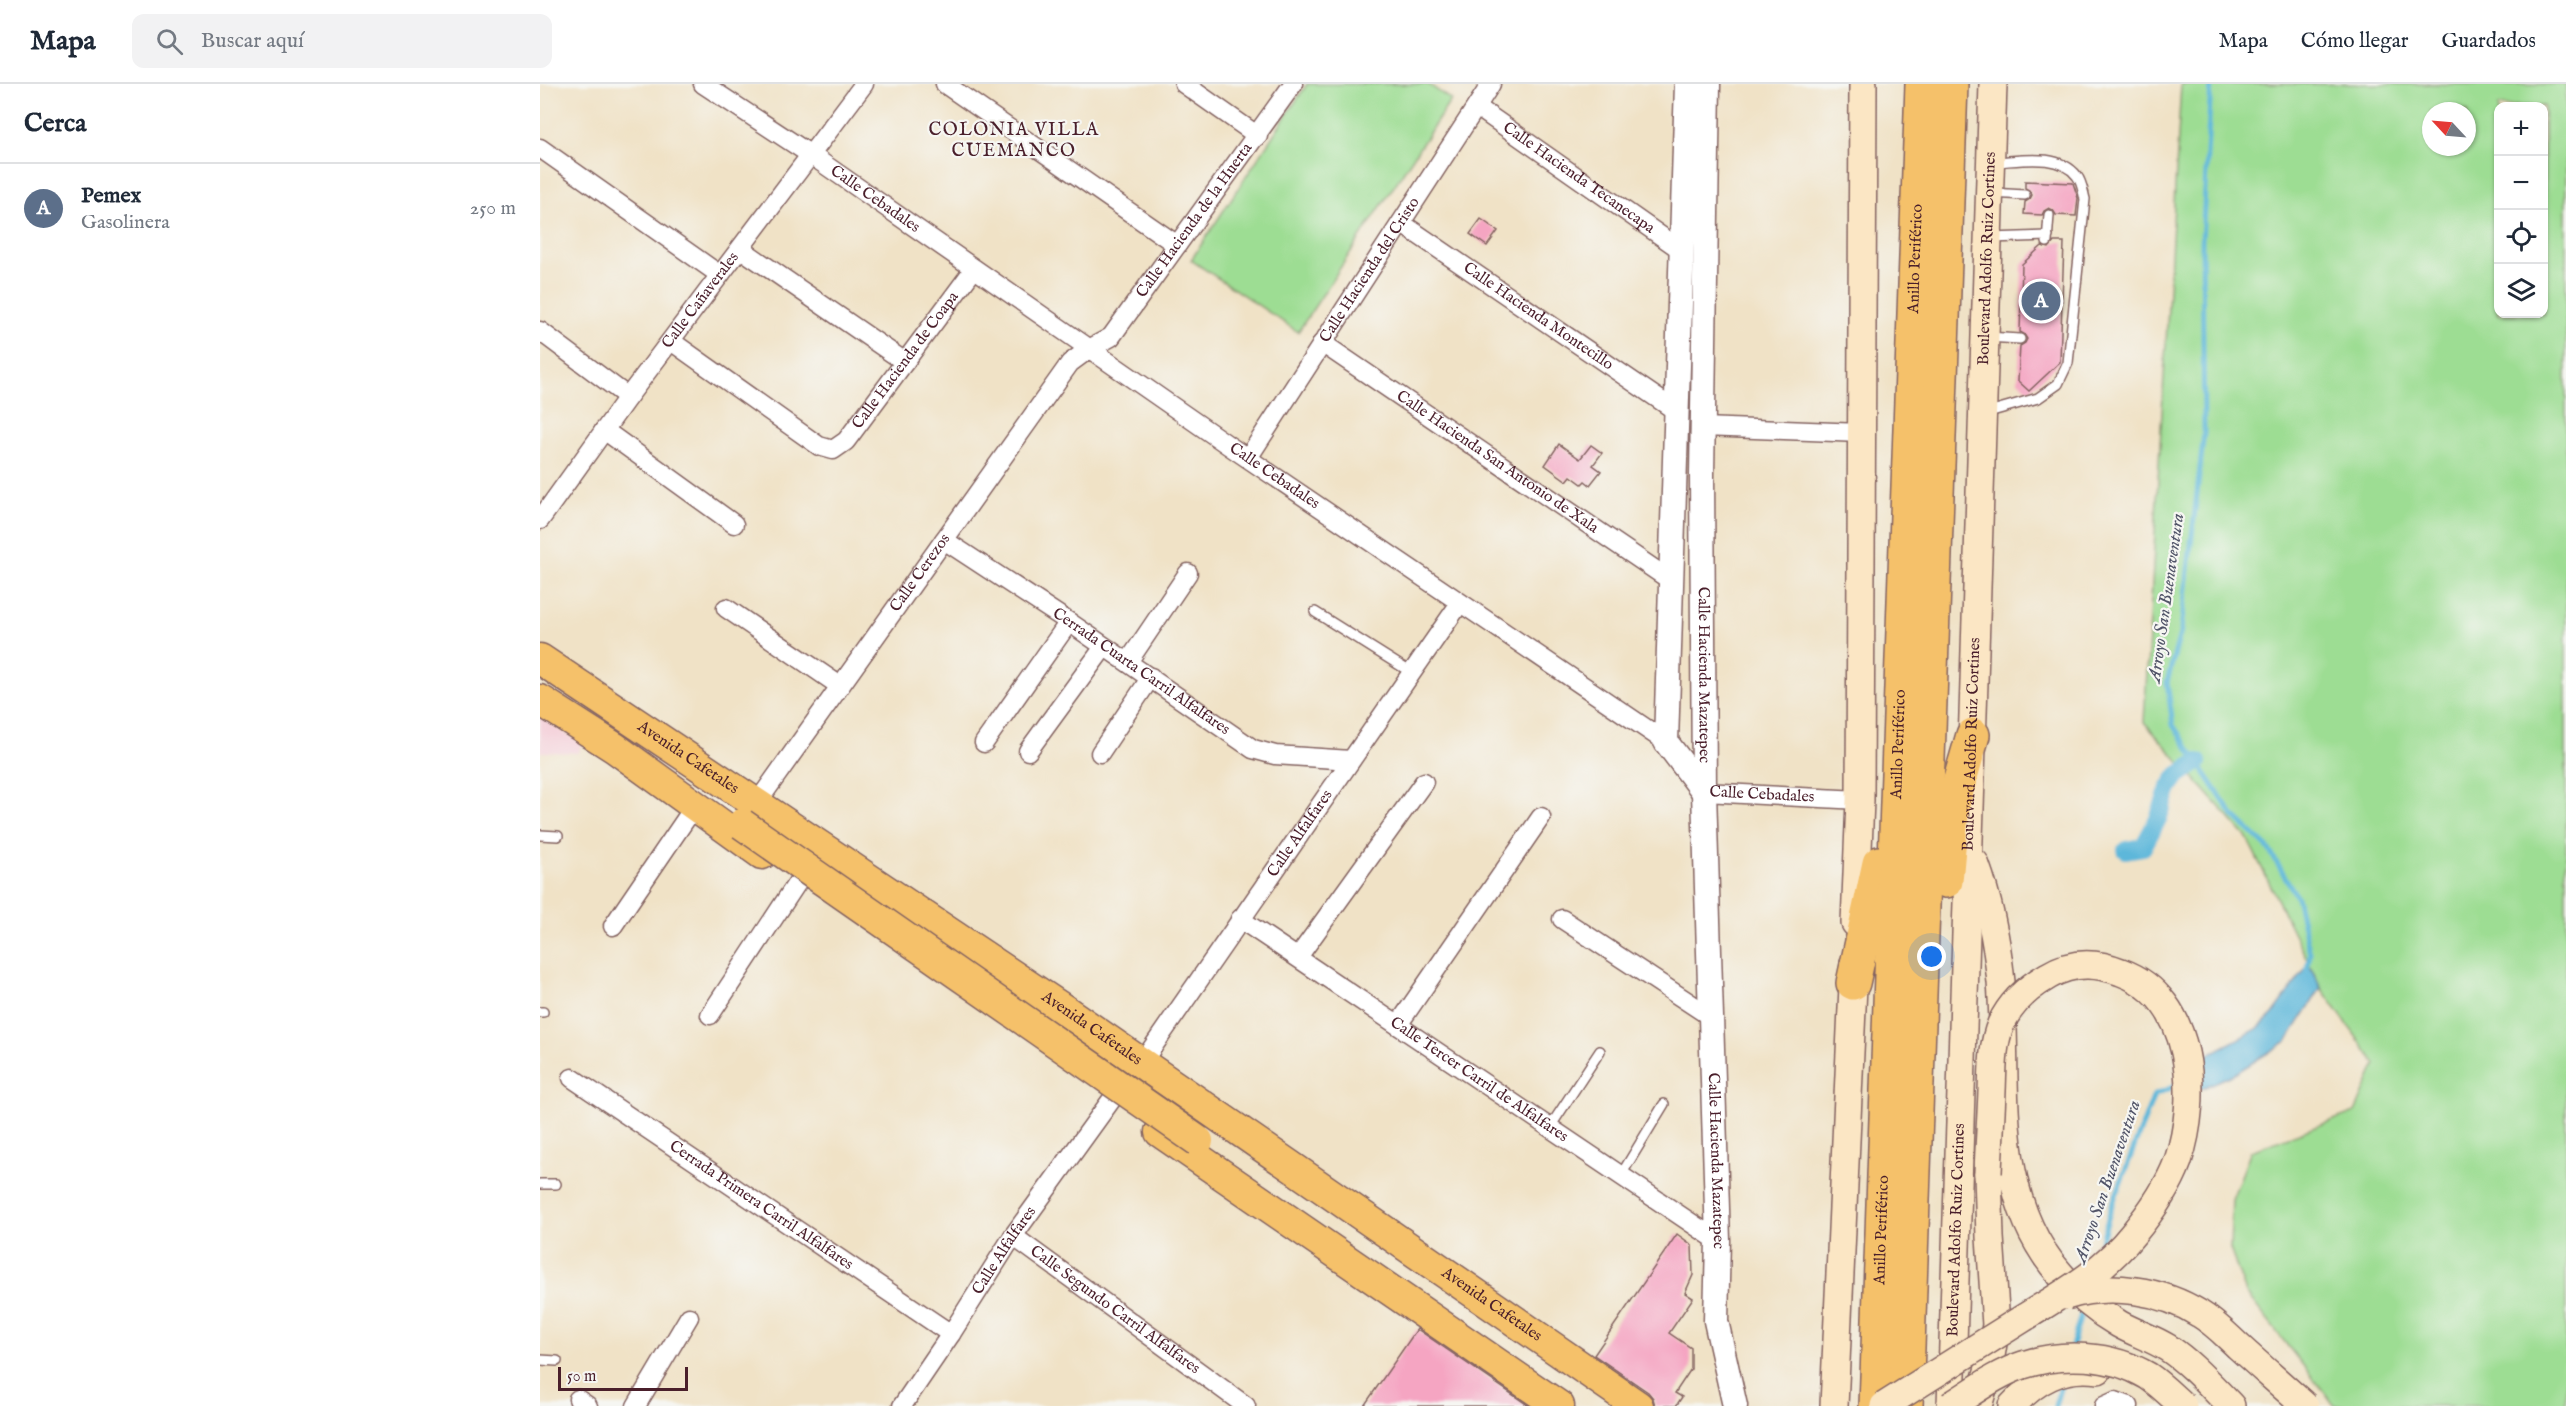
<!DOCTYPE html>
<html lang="es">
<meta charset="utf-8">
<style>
:root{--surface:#fff;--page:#f2f2f3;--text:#1f2937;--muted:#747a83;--line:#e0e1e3;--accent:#ea580c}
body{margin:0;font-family:"IM FELL English",serif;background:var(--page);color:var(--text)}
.controls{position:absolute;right:18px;top:18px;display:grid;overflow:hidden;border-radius:12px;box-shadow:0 2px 4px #0004}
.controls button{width:54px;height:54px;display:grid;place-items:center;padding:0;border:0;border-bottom:2px solid var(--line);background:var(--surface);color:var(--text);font:30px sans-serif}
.compass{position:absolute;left:1882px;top:18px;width:54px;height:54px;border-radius:50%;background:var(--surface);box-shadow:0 2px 4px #0004;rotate:296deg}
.scale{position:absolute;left:18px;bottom:15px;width:130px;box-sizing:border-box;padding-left:6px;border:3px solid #4a1f2b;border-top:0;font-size:16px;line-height:21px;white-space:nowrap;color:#4a1f2b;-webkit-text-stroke:4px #f6f6f2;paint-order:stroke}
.you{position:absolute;left:1392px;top:873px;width:21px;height:21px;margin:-15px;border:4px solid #fff;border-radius:50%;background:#1a73e8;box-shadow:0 0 0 9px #1a73e833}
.badge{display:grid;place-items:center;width:39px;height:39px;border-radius:50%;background:var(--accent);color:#fff;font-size:20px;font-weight:700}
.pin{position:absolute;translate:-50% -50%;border:3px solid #fff;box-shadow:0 2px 6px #0006}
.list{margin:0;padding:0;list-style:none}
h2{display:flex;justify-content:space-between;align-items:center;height:78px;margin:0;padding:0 24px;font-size:26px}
h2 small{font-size:20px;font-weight:400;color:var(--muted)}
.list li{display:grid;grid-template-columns:39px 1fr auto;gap:18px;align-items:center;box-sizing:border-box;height:90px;padding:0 24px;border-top:2px solid var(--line)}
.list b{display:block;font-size:22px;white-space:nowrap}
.list p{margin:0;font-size:20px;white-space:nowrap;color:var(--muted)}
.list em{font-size:20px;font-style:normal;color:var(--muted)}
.icon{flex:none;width:33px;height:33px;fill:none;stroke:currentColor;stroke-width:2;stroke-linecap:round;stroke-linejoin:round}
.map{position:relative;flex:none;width:2026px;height:1322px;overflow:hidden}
header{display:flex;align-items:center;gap:36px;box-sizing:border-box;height:84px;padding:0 30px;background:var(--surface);border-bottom:2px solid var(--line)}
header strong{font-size:28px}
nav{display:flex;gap:33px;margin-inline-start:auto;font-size:21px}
.search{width:420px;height:54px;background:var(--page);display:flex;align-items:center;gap:15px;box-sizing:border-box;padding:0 21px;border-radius:12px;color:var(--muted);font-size:22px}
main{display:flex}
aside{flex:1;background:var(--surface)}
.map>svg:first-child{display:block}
.built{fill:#f5cfd9}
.green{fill:#9ddd93;stroke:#747e5f;stroke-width:1.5;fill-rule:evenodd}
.water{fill:#5db7da;stroke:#546b82;stroke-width:1.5}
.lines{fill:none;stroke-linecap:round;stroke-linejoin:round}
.stream{stroke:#5db7da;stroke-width:5}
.canal{stroke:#5db7da;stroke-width:18}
.building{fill:#f5a5c2}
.service-casing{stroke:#846361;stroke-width:12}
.minor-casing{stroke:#846361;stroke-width:21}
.tertiary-casing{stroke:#846361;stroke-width:27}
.secondary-casing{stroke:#846361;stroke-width:30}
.primary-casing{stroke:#846361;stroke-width:33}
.motorway-casing{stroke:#846361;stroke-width:36}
.service{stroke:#fff;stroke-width:9}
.minor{stroke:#fff;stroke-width:18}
.tertiary{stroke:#fff;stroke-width:24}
.secondary{stroke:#fbe6c4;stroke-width:27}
.primary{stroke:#f5c16b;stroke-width:30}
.motorway{stroke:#f5c16b;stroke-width:33}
.secondary-bridge-casing{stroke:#846361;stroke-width:30;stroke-linecap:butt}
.primary-bridge-casing{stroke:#846361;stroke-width:33;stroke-linecap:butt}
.secondary-bridge{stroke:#fbe6c4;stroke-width:27}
.primary-bridge{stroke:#f5c16b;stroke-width:30}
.labels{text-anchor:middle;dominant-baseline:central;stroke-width:4.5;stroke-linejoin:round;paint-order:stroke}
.street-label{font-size:16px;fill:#4a1f2b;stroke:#f6f6f2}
.neighbourhood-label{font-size:18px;letter-spacing:1.5px;fill:#4a1f2b;stroke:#f6f6f2}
.water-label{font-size:18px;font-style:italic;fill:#515468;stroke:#f6f6f2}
</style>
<header>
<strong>Mapa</strong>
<div class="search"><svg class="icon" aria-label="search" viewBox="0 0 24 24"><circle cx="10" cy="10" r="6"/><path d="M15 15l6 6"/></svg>Buscar aquí</div>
<nav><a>Mapa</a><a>Cómo llegar</a><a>Guardados</a></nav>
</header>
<main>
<aside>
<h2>Cerca<small></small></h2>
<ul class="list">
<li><span class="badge" style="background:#5c6f8a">A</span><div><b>Pemex</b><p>Gasolinera</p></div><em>250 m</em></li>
</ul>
</aside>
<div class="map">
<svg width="2026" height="1322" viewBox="0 0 2026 1322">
<rect width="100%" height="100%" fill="#f6f6f2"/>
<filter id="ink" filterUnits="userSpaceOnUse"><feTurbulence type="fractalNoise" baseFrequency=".0167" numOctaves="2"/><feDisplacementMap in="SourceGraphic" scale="12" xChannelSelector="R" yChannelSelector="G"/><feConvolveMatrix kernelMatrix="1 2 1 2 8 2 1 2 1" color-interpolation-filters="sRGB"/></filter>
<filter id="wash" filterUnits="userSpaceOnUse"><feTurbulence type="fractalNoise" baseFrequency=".008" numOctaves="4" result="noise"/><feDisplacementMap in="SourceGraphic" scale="24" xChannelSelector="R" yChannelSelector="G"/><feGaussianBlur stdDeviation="1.35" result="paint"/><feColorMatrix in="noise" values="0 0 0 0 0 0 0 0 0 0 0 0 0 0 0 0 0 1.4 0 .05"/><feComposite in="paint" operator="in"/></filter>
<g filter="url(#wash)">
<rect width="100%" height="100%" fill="#f0e2c6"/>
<polygon class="built" points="0,633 41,659 39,669 0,668"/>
<g class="green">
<polygon points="767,0 888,0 911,16 758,248 651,176"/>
<path d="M1641,0H2026V1322H1795L1706,1209L1690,1165L1692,1115L1711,1067L1815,1028L1836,980L1781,904L1707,754L1604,638ZM1958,22H2004V230H1958ZM1891,27H1927V63H1891Z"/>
</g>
<polygon class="water" points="1769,880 1781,904 1747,957 1696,989 1652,1009 1647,982 1717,945 1733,930"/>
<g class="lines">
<g class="stream">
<polyline points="1671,0 1662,157 1664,349 1641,546 1627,598 1633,641 1692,730 1728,764 1757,813 1770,870 1767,885"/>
<polyline points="1558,1170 1571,1124 1614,1011 1640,1000"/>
<polyline points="1531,1266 1543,1223"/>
<polyline points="1515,1322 1522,1298"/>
</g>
<polyline class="canal" points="1586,766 1603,763 1618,735 1629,704 1638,691 1658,678"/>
</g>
<g id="blocks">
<g class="building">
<polygon points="1485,97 1533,99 1538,114 1536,132 1516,131 1513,126 1509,124 1504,127 1502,131 1484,130 1485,118 1490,115 1492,111 1489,106 1485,104"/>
<polygon points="941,135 958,147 947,162 930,150"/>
<polygon points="1514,158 1524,158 1520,278 1489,307 1478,297 1480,262 1485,259 1487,255 1484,250 1480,248 1482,180 1502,162 1509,164"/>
<polygon points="1019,360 1040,375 1051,361 1062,369 1053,381 1061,387 1050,401 1045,397 1042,400 1031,392 1027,397 1005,381"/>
<polygon points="1137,1150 1152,1161 1153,1191 1145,1209 1153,1214 1129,1249 1151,1264 1151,1285 1135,1309 1142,1313 1136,1322 1115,1322 1113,1314 1108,1308 1054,1271"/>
<polygon points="877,1245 989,1322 824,1322"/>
</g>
</g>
</g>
<g filter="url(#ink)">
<use href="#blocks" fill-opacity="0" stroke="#846361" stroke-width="1.5"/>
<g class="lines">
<g class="service-casing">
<g id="service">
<polyline points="1451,109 1485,111"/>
<polyline points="1451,154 1508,152"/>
<polyline points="1507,158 1509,131"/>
<polyline points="1447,253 1480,255"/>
<path d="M1445,329L1498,314L1518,300L1528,279L1545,115C1543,108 1542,98 1537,92C1518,68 1480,77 1453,78"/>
<polyline points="775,528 872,589"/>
<polyline points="0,751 18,752"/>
<polyline points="0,928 3,928"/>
<polyline points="1010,1043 1060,967"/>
<polyline points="1081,1091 1124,1020"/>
<polyline points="0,1100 16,1100"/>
<polyline points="0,1276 17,1277"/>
</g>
</g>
<g class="minor-casing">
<g id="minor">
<path id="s1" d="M163,0L271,71L688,361L1126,658"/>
<polyline points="405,0 637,161"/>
<polyline points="644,0 718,52"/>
<path id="s2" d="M937,23L1141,166"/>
<polyline points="0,64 180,191"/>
<path id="s3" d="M861,139L1136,327"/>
<polyline points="201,165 365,278"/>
<polyline points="0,247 88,313"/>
<path id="s4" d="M131,257L279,362L293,366L306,357L434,185"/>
<path id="s5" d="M782,259L1130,496"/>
<polyline points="1163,343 1321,349"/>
<polyline points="64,346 194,440"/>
<path id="s6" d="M708,374L951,0"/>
<path id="s7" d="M0,436L88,313L324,0"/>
<path id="s8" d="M404,456L529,538L713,665L735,671L811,676"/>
<polyline points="186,524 300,602"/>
<polyline points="588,578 648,489"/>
<polyline points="444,659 529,538"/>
<polyline points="488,667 564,563"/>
<polyline points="560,669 611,593"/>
<path id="s9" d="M1164,708L1320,716"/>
<path id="s10" d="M217,719L530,279L549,265L571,253L753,0"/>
<path id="s11" d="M700,835L1178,1157"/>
<polyline points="1022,835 1171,933"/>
<polyline points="73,842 154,723"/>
<polyline points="758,873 884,698"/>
<polyline points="170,931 259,796"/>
<polyline points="858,941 1001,733"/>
<path id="s12" d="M601,980L920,519"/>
<path id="s13" d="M32,994L411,1250"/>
<path id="s14" d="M473,1152L706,1322"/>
<polyline points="38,1315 48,1322"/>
<polyline points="96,1322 149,1233"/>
<path id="s15" d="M362,1322L411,1250L473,1152L572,1015"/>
<polyline points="1564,1322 1575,1317 1589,1322"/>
</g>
</g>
<g class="tertiary-casing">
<g id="tertiary">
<polyline points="1147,0 1126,658 1164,708"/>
<path id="s16" d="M1168,0L1162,391L1164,708L1178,1157L1176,1237L1195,1322"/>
</g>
</g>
<g class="secondary-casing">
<g id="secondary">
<path d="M1435,779C1449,817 1457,858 1461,898C1469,998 1449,1109 1520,1190C1537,1210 1557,1227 1579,1240C1595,1249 1612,1254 1628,1264C1652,1280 1671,1302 1691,1322"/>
<polyline points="1315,839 1320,716 1323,0"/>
<polyline points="1294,1322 1314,880"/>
<path id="s17" d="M1411,1322L1453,0"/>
<polyline points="1438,1322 1449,1284 1456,1241 1450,1153 1448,1089"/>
<path d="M1472,1322C1495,1296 1522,1281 1558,1286"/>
</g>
</g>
<g class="primary-casing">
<g id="primary">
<path id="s18" d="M0,575L526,927L1098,1322"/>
<polyline points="0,616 75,664 222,770"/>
<polyline points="620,1048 1019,1322"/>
</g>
</g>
<g class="motorway-casing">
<g id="motorway">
<polyline points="1406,797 1413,720 1433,651"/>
<polyline points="1313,899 1339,779"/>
<path id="s19" d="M1336,1322L1382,0"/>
<polyline points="1366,1322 1411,0"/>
</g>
</g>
<use href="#service" class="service"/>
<use href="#minor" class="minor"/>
<use href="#tertiary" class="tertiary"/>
<use href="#secondary" class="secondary"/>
<use href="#primary" class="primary"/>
<use href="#motorway" class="motorway"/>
<g class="secondary-bridge-casing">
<g id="secondary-bridge">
<path d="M1526,1212C1569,1198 1622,1206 1660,1230C1675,1239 1687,1252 1699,1263C1721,1283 1743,1302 1765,1322"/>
<path d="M1344,1322C1390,1293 1436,1264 1482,1235C1522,1210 1563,1188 1593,1150C1611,1128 1628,1104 1638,1077C1659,1014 1655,915 1581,888C1556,878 1531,878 1508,892C1487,904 1471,918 1461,940C1452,961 1453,985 1452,1007C1451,1034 1449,1061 1448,1089"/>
<path d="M1410,1322C1433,1308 1456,1290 1483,1281C1522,1268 1571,1270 1608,1292C1620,1300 1632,1312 1643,1322"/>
</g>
</g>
<g class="primary-bridge-casing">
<polyline id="primary-bridge" points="202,740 658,1057"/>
</g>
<use href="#secondary-bridge" class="secondary-bridge"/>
<use href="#primary-bridge" class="primary-bridge"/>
</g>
</g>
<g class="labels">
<g class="street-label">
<text stroke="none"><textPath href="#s2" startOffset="124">Calle Hacienda Tecanecapa</textPath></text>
<text stroke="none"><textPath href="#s1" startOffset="207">Calle Cebadales</textPath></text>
<text stroke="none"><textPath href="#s10" startOffset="732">Calle Hacienda de la Huerta</textPath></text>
<text stroke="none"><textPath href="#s19" startOffset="1148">Anillo Periférico</textPath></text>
<text stroke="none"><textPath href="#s17" startOffset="1148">Boulevard Adolfo Ruiz Cortines</textPath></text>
<text stroke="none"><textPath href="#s6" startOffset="224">Calle Hacienda del Cristo</textPath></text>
<text stroke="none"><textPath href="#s7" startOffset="272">Calle Cañaverales</textPath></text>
<text stroke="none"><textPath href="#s3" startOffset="166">Calle Hacienda Montecillo</textPath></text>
<text stroke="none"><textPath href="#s4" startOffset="312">Calle Hacienda de Coapa</textPath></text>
<text stroke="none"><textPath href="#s5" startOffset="212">Calle Hacienda San Antonio de Xala</textPath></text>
<text stroke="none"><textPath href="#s1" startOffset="693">Calle Cebadales</textPath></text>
<text stroke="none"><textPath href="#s10" startOffset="282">Calle Cerezos</textPath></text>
<text stroke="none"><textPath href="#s8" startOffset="237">Cerrada Cuarta Carril Alfalfares</textPath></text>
<text stroke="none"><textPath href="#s16" startOffset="591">Calle Hacienda Mazatepec</textPath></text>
<text stroke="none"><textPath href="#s19" startOffset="662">Anillo Periférico</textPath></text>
<text stroke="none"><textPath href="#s17" startOffset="662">Boulevard Adolfo Ruiz Cortines</textPath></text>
<text stroke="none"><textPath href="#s18" startOffset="178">Avenida Cafetales</textPath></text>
<text stroke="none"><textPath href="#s9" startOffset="58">Calle Cebadales</textPath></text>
<text stroke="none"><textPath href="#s12" startOffset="280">Calle Alfalfares</textPath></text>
<text stroke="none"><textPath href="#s18" startOffset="664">Avenida Cafetales</textPath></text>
<text stroke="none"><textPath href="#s11" startOffset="288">Calle Tercer Carril de Alfalfares</textPath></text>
<text stroke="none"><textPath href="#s16" startOffset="1077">Calle Hacienda Mazatepec</textPath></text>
<text stroke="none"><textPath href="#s13" startOffset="228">Cerrada Primera Carril Alfalfares</textPath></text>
<text stroke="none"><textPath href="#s19" startOffset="176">Anillo Periférico</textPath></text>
<text stroke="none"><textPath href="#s17" startOffset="176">Boulevard Adolfo Ruiz Cortines</textPath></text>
<text stroke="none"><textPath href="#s15" startOffset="186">Calle Alfalfares</textPath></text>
<text stroke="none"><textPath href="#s18" startOffset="1150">Avenida Cafetales</textPath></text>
<text stroke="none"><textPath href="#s14" startOffset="126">Calle Segundo Carril Alfalfares</textPath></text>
</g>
<g class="neighbourhood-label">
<text x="474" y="46">COLONIA VILLA<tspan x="474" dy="21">CUEMANCO</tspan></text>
</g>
<g class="water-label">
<text transform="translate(1627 514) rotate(-82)">Arroyo San Buenaventura</text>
<text transform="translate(1568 1098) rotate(-71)">Arroyo San Buenaventura</text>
</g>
</g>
</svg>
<div class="controls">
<button>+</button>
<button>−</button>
<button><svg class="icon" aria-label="locate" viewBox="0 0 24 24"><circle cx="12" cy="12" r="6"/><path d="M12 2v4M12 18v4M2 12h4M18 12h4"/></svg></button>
<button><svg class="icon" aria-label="layers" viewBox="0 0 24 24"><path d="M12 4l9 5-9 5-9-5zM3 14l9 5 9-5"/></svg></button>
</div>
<svg class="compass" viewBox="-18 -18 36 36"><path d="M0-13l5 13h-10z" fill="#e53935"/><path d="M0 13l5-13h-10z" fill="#747a83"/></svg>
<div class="scale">50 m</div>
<div class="you"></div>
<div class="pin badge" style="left:1501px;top:217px;background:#5c6f8a">A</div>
</div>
</main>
